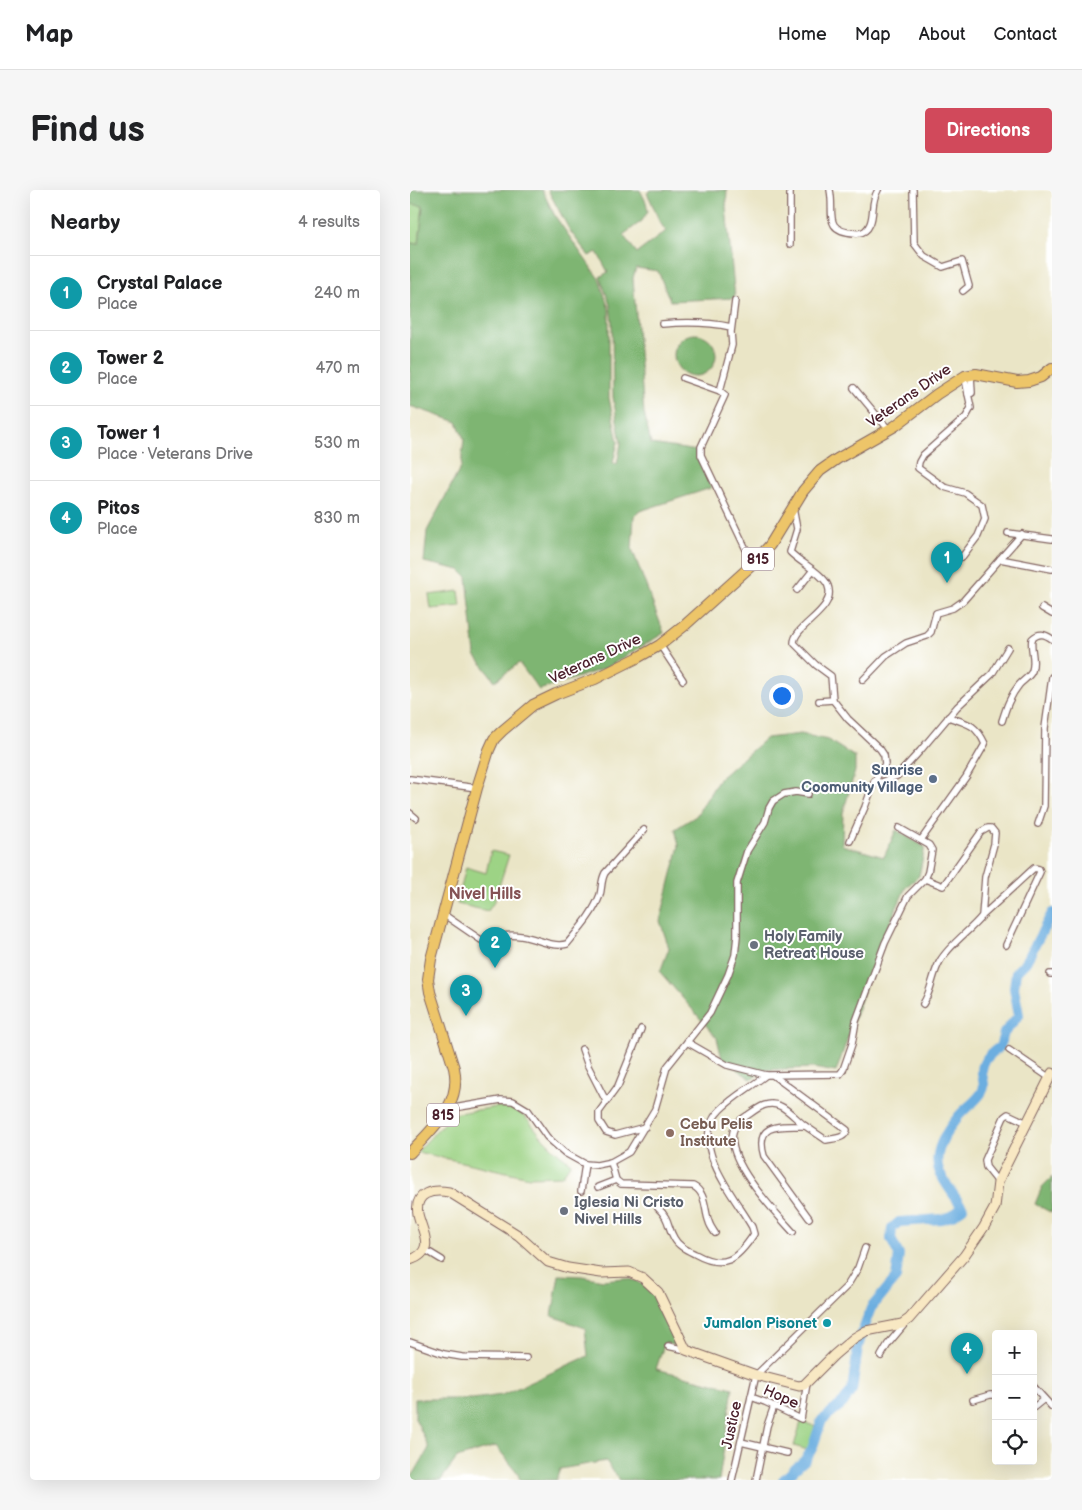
<!DOCTYPE html>
<meta charset="utf-8">
<style>
:root{--surface:#fff;--page:#f6f6f6;--text:#202124;--muted:#757577;--line:#e0e0e0;--accent:#d1495b}
body{margin:0;font-family:"Balsamiq Sans",sans-serif;background:var(--page);color:var(--text)}
.controls{position:absolute;right:15px;bottom:15px;display:grid;overflow:hidden;border-radius:5px;box-shadow:0 5px 20px #0002}
.controls button{width:45px;height:45px;display:grid;place-items:center;padding:0;border:0;border-bottom:1px solid var(--line);background:var(--surface);color:var(--text);font:25px sans-serif}
.you{position:absolute;left:371px;top:505px;width:18px;height:18px;margin:-12px;border:4px solid #fff;border-radius:50%;background:#1a73e8;box-shadow:0 0 0 8px #1a73e833}
.badge{display:grid;place-items:center;width:32px;height:32px;border-radius:50%;background:var(--accent);color:#fff;font-size:16px;font-weight:700}
.pin{position:absolute;translate:-50% -41px;filter:drop-shadow(0 1px 2px #0008)}
.pin::after{content:'';position:absolute;top:26px;width:18px;height:15px;background:inherit;clip-path:polygon(0 0,100% 0,50% 100%)}
.list{margin:0;padding:0;list-style:none}
h2{display:flex;justify-content:space-between;align-items:center;height:65px;margin:0;padding:0 20px;font-size:21px}
h2 small{font-size:16px;font-weight:400;color:var(--muted)}
.list li{display:grid;grid-template-columns:32px 1fr auto;gap:15px;align-items:center;box-sizing:border-box;height:75px;padding:0 20px;border-top:1px solid var(--line)}
.list b{display:block;font-size:19px;white-space:nowrap}
.list p{margin:0;font-size:16px;white-space:nowrap;color:var(--muted)}
.list em{font-size:16px;font-style:normal;color:var(--muted)}
.icon{flex:none;width:28px;height:28px;fill:none;stroke:currentColor;stroke-width:2;stroke-linecap:round;stroke-linejoin:round}
.map{position:relative;flex:none;width:642px;height:1290px;overflow:hidden;border-radius:5px}
header{display:flex;align-items:center;gap:30px;box-sizing:border-box;height:70px;padding:0 25px;background:var(--surface);border-bottom:1px solid var(--line)}
header strong{font-size:24px}
nav{display:flex;gap:28px;margin-inline-start:auto;font-size:18px}
.intro{display:flex;align-items:center;justify-content:space-between;box-sizing:border-box;height:120px;padding:0 30px}
h1{margin:0;font-size:35px}
.button{padding:12px 22px;border-radius:5px;background:var(--accent);color:#fff;font-size:18px;font-weight:700}
main{display:flex;gap:30px;padding:0 30px}
aside{flex:1;background:var(--surface);border-radius:5px;box-shadow:0 5px 20px #0002}
.map>svg:first-child{display:block}
.green{fill:#9dd385;stroke:#747958}
.forest{fill:#7eb572;stroke:#646a4e}
.lines{fill:none;stroke-linecap:round;stroke-linejoin:round}
.river{stroke:#6caee0;stroke-width:10}
.street-casing{stroke:#826461;stroke-width:8}
.secondary-casing{stroke:#826461;stroke-width:11}
.primary-casing{stroke:#826461;stroke-width:12}
.street{stroke:#fff;stroke-width:5.5}
.secondary{stroke:#f8e8c3;stroke-width:9}
.primary{stroke:#edc569;stroke-width:10}
.service-dot{fill:#5c6f8a;stroke:#fff;stroke-width:2}
.worship-dot{fill:#6b7280;stroke:#fff;stroke-width:2}
.education-dot{fill:#8d6e63;stroke:#fff;stroke-width:2}
.culture-dot{fill:#0f9aa8;stroke:#fff;stroke-width:2}
.labels{text-anchor:middle;dominant-baseline:central;stroke-width:4;stroke-linejoin:round;paint-order:stroke}
.shield{fill:#fff;stroke:#80626b;stroke-width:1}
.shield-label{font-size:14px;font-weight:bold;fill:#4a1f2b}
.street-label{font-size:15px;fill:#4a1f2b;stroke:#fff}
.service-label{font-size:15px;font-weight:bold;fill:#4e5e75;stroke:#fff;text-anchor:end}
.worship-label{font-size:15px;font-weight:bold;fill:#5b616d;stroke:#fff;text-anchor:start}
.education-label{font-size:15px;font-weight:bold;fill:#785e54;stroke:#fff;text-anchor:start}
.culture-label{font-size:15px;font-weight:bold;fill:#0d838f;stroke:#fff;text-anchor:end}
.neighbourhood-label{font-size:16px;font-weight:bold;fill:#845254;stroke:#fff}
</style>
<header>
<strong>Map</strong>
<nav><a>Home</a><a>Map</a><a>About</a><a>Contact</a></nav>
</header>
<div class="intro"><h1>Find us</h1><a class="button">Directions</a></div>
<main>
<aside>
<h2>Nearby<small>4 results</small></h2>
<ul class="list">
<li><span class="badge" style="background:#0f9aa8">1</span><div><b>Crystal Palace</b><p>Place</p></div><em>240 m</em></li>
<li><span class="badge" style="background:#0f9aa8">2</span><div><b>Tower 2</b><p>Place</p></div><em>470 m</em></li>
<li><span class="badge" style="background:#0f9aa8">3</span><div><b>Tower 1</b><p>Place · Veterans Drive</p></div><em>530 m</em></li>
<li><span class="badge" style="background:#0f9aa8">4</span><div><b>Pitos</b><p>Place</p></div><em>830 m</em></li>
</ul>
</aside>
<div class="map">
<svg width="642" height="1290" viewBox="0 0 642 1290">
<rect width="100%" height="100%" fill="#fff"/>
<filter id="ink" filterUnits="userSpaceOnUse"><feTurbulence type="fractalNoise" baseFrequency=".02" numOctaves="2"/><feDisplacementMap in="SourceGraphic" scale="10" xChannelSelector="R" yChannelSelector="G"/><feConvolveMatrix kernelMatrix="1 2 1 2 8 2 1 2 1" color-interpolation-filters="sRGB"/></filter>
<filter id="wash" filterUnits="userSpaceOnUse"><feTurbulence type="fractalNoise" baseFrequency=".0096" numOctaves="4" result="noise"/><feDisplacementMap in="SourceGraphic" scale="20" xChannelSelector="R" yChannelSelector="G"/><feGaussianBlur stdDeviation="1.12" result="paint"/><feColorMatrix in="noise" values="0 0 0 0 0 0 0 0 0 0 0 0 0 0 0 0 0 1.4 0 .05"/><feComposite in="paint" operator="in"/></filter>
<g filter="url(#wash)">
<rect width="100%" height="100%" fill="#eae5c6"/>
<g class="green">
<polygon points="0,14 13,15 9,54 0,53"/>
<polygon points="49,401 51,416 21,419 19,405"/>
<polygon points="81,661 99,665 84,712 78,721 47,714 56,677 76,683"/>
<path d="M93,916C120,923 122,939 140,955C146,962 154,967 161,973L152,986L119,987L7,962L42,924Z"/>
<polygon points="391,1232 405,1236 398,1260 384,1256"/>
</g>
<g class="forest">
<path d="M0,0H132L145,26L189,89L199,119V208L208,252L203,273L207,274L211,253L203,207L202,132L200,115L190,87L198,82L187,62L179,66L160,41L138,0H230L236,12L238,21L232,31L213,45L227,63L256,41C247,30 244,16 237,3L241,0H317L316,17L325,108L260,111L248,81L226,78L223,88L234,223L241,254L288,261L301,298L230,321L224,326L222,359L254,443L196,478L129,500L109,473L85,491L65,465L57,387L50,380L14,372L17,341L51,277L54,249L47,232L0,216V53L9,54L13,16L0,14Z"/>
<circle cx="285" cy="165" r="21"/>
<polygon points="391,544 418,550 445,567 445,581 433,623 432,655 474,667 486,640 515,657 509,686 496,697 468,760 426,882 403,878 354,880 341,889 312,869 307,848 250,782 259,758 250,731 269,656 265,639 286,626 309,589 356,548"/>
<polygon points="642,987 642,1023 625,1014 632,997"/>
<polygon points="149,1085 172,1086 193,1090 214,1088 227,1091 244,1103 271,1155 266,1156 255,1152 246,1179 323,1198 309,1290 209,1290 196,1271 150,1279 146,1290 110,1290 107,1282 86,1256 47,1268 31,1290 0,1290 0,1287 5,1282 19,1258 5,1228 5,1209 63,1209 92,1205 178,1166 175,1138 142,1126"/>
</g>
<g class="lines">
<path class="river" d="M373,1290L396,1269L402,1259L412,1230L433,1213L442,1200L448,1158L453,1139L461,1118L486,1088L489,1065L481,1049L482,1038L489,1032L532,1029L541,1026L553,1018C545,1007 536,995 530,983C521,964 537,940 548,927C555,918 566,912 572,902C577,894 571,888 572,880C573,869 582,862 590,857L594,843L609,825L604,798L606,782L616,772L642,723"/>
</g>
</g>
<g filter="url(#ink)">
<g class="lines">
<g class="street-casing">
<g id="street">
<path d="M420,0C425,23 412,41 445,43C452,44 457,41 460,34C465,22 460,13 468,0"/>
<polyline points="503,0 504,53 514,66 533,77 552,71 559,96 553,101"/>
<polyline points="380,54 380,0"/>
<path d="M252,134C276,132 298,132 321,137"/>
<polyline points="273,188 310,201 315,205 291,257 291,265 343,374"/>
<polyline points="444,198 479,240"/>
<polyline points="310,201 322,155 321,142 325,111"/>
<polyline points="558,204 562,203 561,185"/>
<path d="M383,318L387,339L380,362C389,372 414,384 418,396C427,420 384,435 384,453L406,475L421,486L423,510L438,529L470,559L474,565L475,574L464,592L455,617L440,651"/>
<polyline points="598,343 642,349"/>
<path d="M552,367L568,346L575,329L572,315L555,303L534,297L508,278L509,272L513,265L556,227L561,218C559,207 556,197 555,186"/>
<polyline points="590,369 642,379"/>
<polyline points="387,400 403,380"/>
<polyline points="632,418 642,424"/>
<polyline points="250,455 273,490"/>
<polyline points="453,490 476,466 496,453 517,446 521,442 526,423 543,418 553,411 612,344"/>
<polyline points="409,511 423,510"/>
<path d="M592,531C596,518 600,506 609,495C613,490 620,487 622,481C626,469 620,460 622,449C629,442 635,444 642,449"/>
<polyline points="0,589 67,598"/>
<polyline points="464,592 472,592 487,586 510,561 547,517 582,484 598,458"/>
<polyline points="0,623 6,628"/>
<polyline points="628,634 634,616 635,538 642,487"/>
<path d="M511,650L556,587L575,554C566,534 557,533 538,527"/>
<path d="M33,724L71,750C85,747 97,744 111,746C127,748 141,758 157,754C169,739 183,724 190,705C192,698 191,690 195,683L234,640"/>
<polyline points="572,726 624,678 629,679 630,682 596,755"/>
<polyline points="640,784 642,784"/>
<path d="M513,814C522,800 522,785 530,771C540,754 560,741 572,726L575,687L584,654L585,643L581,638H578L571,642L533,696L515,689"/>
<polyline points="231,839 208,896 189,922 189,931 196,942 205,945 235,937"/>
<polyline points="277,852 317,875 356,885 430,884 433,880 442,854 446,831 475,753 498,706 515,689 518,682 522,660 519,655 489,638"/>
<polyline points="172,859 178,876 196,911"/>
<polyline points="599,860 640,888"/>
<path d="M364,886L437,940C435,949 425,948 416,950C409,945 401,940 394,935C386,929 379,920 370,916C358,910 348,918 338,925C332,929 325,933 323,942C316,971 364,1021 383,1042"/>
<polyline points="38,919 91,910 103,911 118,920 137,947 155,963 175,974 187,975 201,972 219,962 245,919 257,877 300,823 318,785 325,765 327,746 327,693 337,661 355,632 359,618 363,611 374,604 386,602 398,604"/>
<path d="M395,936C371,936 344,932 354,966L399,1028"/>
<path d="M201,972L206,990L211,994L283,996C297,1003 294,1020 299,1032C300,1036 303,1040 305,1043"/>
<polyline points="588,992 576,977 575,970 594,927 598,924 617,933"/>
<polyline points="188,997 206,990"/>
<polyline points="171,1001 175,974"/>
<path d="M248,1018C260,1029 257,1036 264,1048C268,1056 277,1060 285,1064C314,1080 327,1070 344,1044L342,1037C326,1008 276,953 310,920C323,907 341,897 356,885"/>
<polyline points="14,1059 32,1070"/>
<polyline points="0,1152 34,1164 52,1167 116,1168"/>
<polyline points="258,1156 276,1160"/>
<polyline points="471,1166 478,1154 494,1135"/>
<polyline points="623,1196 642,1217"/>
<polyline points="341,1207 355,1212 391,1229 397,1193"/>
<polyline points="563,1210 580,1205 586,1205"/>
<polyline points="623,1218 634,1209"/>
<polyline points="331,1252 377,1263"/>
<polyline points="322,1290 346,1185 437,1096 448,1078 455,1058"/>
<polyline points="346,1290 357,1236 364,1216"/>
</g>
</g>
<g class="secondary-casing">
<path id="secondary" d="M0,1070C27,1061 12,1042 8,1024C4,1002 23,999 39,1002L108,1045L138,1072L158,1078L191,1083L219,1082L233,1088L248,1102L276,1160L346,1185L389,1196L394,1195L424,1165L444,1148L456,1141L492,1134L499,1129L554,1066L574,1037L585,1017L588,992L591,985L642,883"/>
</g>
<g class="primary-casing">
<path id="primary" d="M0,963C23,937 52,915 44,878L20,802L18,789L21,769L67,598L79,560L84,549L92,541L123,515L146,504L185,489L227,468L250,455L274,436L343,374L360,355L393,301L410,281L427,269L485,236L527,204L555,186L566,184L607,192L619,191L631,187L642,178"/>
</g>
<use href="#street" class="street"/>
<use href="#secondary" class="secondary"/>
<use href="#primary" class="primary"/>
</g>
</g>
<circle class="service-dot" cx="523" cy="589" r="5"/>
<g class="worship-dot">
<circle cx="344" cy="755" r="5"/>
<circle cx="154" cy="1021" r="5"/>
</g>
<circle class="education-dot" cx="260" cy="943" r="5"/>
<circle class="culture-dot" cx="417" cy="1133" r="5"/>
<g class="labels">
<g class="shield">
<rect x="332" y="357.5" width="32" height="23" rx="4"/>
<rect x="17" y="913.5" width="32" height="23" rx="4"/>
</g>
<g class="shield-label">
<text x="348" y="369">815</text>
<text x="33" y="925">815</text>
</g>
<g class="street-label">
<text transform="translate(499 206) rotate(-35)">Veterans Drive</text>
<text transform="translate(185 469) rotate(-25)">Veterans Drive</text>
<text transform="translate(371 1207) rotate(24)">Hope</text>
<text transform="translate(322 1235) rotate(-78)">Justice</text>
</g>
<g class="service-label">
<text x="513" y="580">Sunrise<tspan x="513" dy="17">Coomunity Village</tspan></text>
</g>
<g class="worship-label">
<text x="354" y="746">Holy Family<tspan x="354" dy="17">Retreat House</tspan></text>
<text x="164" y="1012">Iglesia Ni Cristo<tspan x="164" dy="17">Nivel Hills</tspan></text>
</g>
<g class="education-label">
<text x="270" y="934">Cebu Pelis<tspan x="270" dy="17">Institute</tspan></text>
</g>
<g class="culture-label">
<text x="407" y="1133">Jumalon Pisonet</text>
</g>
<g class="neighbourhood-label">
<text x="75" y="704">Nivel Hills</text>
</g>
</g>
</svg>
<div class="controls">
<button>+</button>
<button>−</button>
<button><svg class="icon" aria-label="locate" viewBox="0 0 24 24"><circle cx="12" cy="12" r="6"/><path d="M12 2v4M12 18v4M2 12h4M18 12h4"/></svg></button>
</div>
<div class="you"></div>
<div class="pin badge" style="left:537px;top:393px;background:#0f9aa8">1</div>
<div class="pin badge" style="left:85px;top:778px;background:#0f9aa8">2</div>
<div class="pin badge" style="left:56px;top:826px;background:#0f9aa8">3</div>
<div class="pin badge" style="left:557px;top:1184px;background:#0f9aa8">4</div>
</div>
</main>
